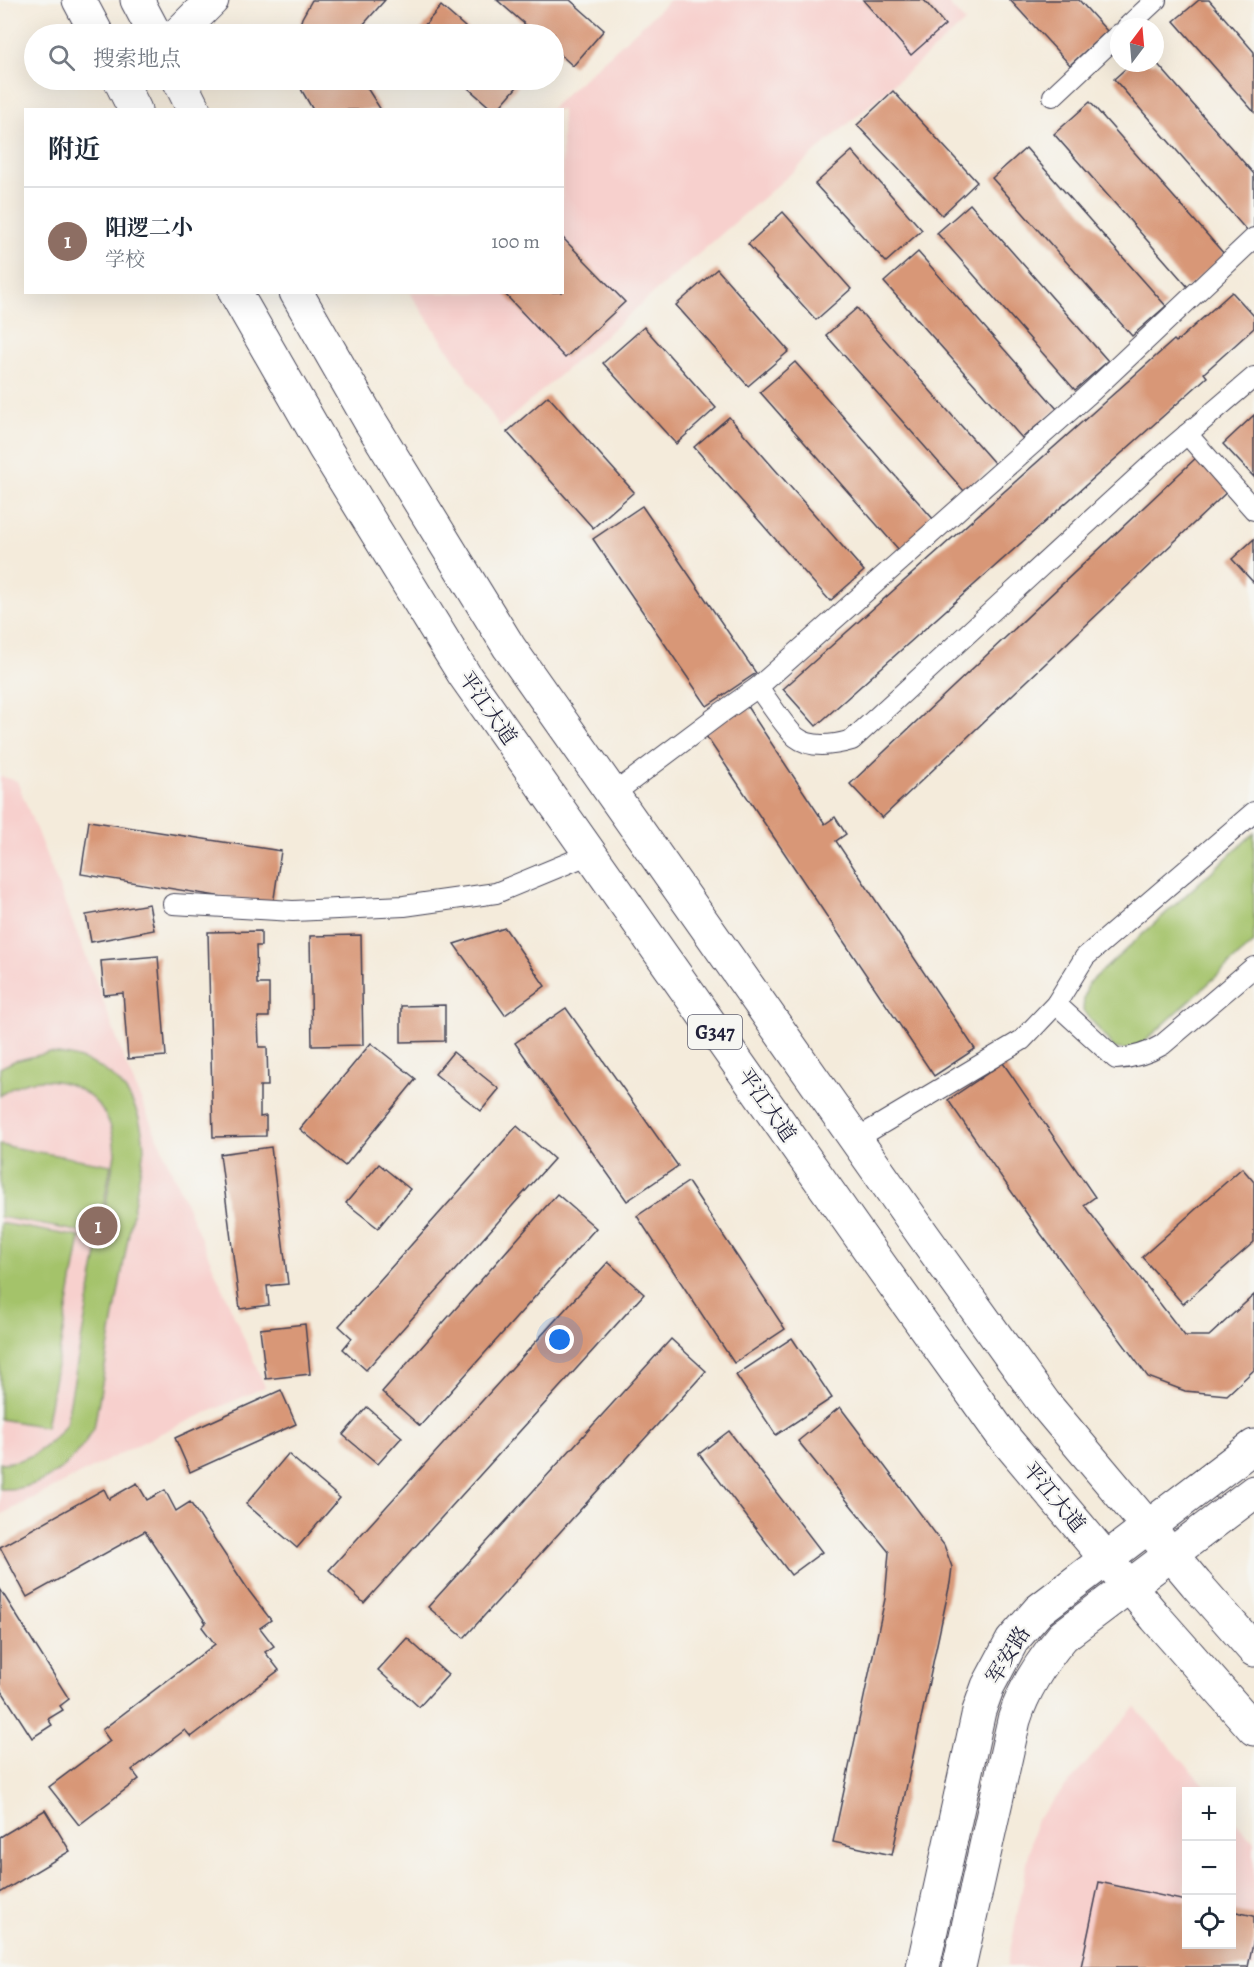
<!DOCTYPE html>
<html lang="zh">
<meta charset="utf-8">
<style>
:root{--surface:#fff;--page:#f6f6f7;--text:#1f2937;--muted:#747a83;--line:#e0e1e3;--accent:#b5179e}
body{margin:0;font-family:Alegreya,"Noto Serif SC",serif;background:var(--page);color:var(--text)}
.controls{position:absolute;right:18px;bottom:18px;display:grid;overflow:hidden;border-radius:0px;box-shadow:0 6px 24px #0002}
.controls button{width:54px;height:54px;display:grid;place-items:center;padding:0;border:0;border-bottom:2px solid var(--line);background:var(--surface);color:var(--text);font:30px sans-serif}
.compass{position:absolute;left:1110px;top:18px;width:54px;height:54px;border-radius:50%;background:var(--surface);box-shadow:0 6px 24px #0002;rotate:16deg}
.you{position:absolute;left:560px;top:1340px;width:21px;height:21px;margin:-15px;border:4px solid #fff;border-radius:50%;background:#1a73e8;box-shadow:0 0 0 9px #1a73e833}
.badge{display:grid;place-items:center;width:39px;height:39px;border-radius:50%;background:var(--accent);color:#fff;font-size:20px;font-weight:700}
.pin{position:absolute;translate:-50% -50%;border:3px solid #fff;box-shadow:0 2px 6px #0006}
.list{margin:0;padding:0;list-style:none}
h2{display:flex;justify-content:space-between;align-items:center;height:78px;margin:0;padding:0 24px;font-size:26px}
h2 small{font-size:20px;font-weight:400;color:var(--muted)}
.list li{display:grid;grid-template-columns:39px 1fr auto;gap:18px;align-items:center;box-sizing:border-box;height:108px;padding:0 24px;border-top:2px solid var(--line)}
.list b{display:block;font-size:22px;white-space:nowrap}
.list p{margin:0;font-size:20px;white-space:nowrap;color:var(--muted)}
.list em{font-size:20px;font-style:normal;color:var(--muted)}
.icon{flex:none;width:33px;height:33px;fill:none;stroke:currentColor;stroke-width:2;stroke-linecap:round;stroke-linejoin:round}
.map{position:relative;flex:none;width:1254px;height:1967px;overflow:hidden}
.search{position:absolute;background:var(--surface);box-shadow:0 6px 24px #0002;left:24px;top:24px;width:540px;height:66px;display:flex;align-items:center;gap:15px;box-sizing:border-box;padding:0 21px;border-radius:33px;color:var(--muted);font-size:22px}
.panel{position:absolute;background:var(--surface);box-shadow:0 6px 24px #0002;left:24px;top:108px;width:540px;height:186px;border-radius:0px}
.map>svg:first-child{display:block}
.built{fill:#f7d0cd}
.green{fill:#a4c36b;stroke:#637253;stroke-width:1.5}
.building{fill:#d89777}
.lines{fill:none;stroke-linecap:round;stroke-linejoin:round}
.service-casing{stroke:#424053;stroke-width:22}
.tertiary-casing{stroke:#424053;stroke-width:35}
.trunk-casing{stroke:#424053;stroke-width:35}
.service{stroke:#fff;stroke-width:20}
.tertiary{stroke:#fff;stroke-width:33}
.trunk{stroke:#fff;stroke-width:33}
.labels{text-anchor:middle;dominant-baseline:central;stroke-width:4.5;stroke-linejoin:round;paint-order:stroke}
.shield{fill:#f6f6f2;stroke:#626272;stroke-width:1.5}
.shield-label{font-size:20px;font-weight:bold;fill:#22223b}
.street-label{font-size:21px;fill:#22223b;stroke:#f6f6f2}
</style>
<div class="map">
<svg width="1254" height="1967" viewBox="0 0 1254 1967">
<rect width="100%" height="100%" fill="#f6f6f2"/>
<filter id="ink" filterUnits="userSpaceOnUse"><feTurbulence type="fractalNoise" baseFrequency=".0167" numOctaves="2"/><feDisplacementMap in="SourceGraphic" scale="12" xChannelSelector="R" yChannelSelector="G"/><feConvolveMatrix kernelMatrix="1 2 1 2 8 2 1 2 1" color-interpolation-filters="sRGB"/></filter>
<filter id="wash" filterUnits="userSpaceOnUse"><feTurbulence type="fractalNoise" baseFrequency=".008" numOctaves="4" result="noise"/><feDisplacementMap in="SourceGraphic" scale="24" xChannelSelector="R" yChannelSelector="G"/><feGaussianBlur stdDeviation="1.35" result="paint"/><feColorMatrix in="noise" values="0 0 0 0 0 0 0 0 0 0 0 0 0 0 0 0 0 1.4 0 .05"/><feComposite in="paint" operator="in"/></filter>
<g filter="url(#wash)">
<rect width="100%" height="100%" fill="#f4ebdb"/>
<g class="built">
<polygon points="670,0 945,0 965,22 500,427 410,293 562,292 562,110 550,109"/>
<polygon points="0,776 17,781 100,992 126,1065 265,1387 159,1434 0,1515"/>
<polygon points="1135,1707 1209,1791 1186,1792 1186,1944 1232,1944 1232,1817 1254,1842 1254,1967 1007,1967 1035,1822"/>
</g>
<g class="green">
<polygon points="1254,833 1254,942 1141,1045 1124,1050 1114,1048 1083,1010 1084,998 1088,984"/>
<path d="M48,1053C106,1057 141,1090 144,1149L94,1428C75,1463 43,1491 0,1489V1463C29,1463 50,1446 66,1424L115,1154C114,1141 113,1129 107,1118C87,1079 34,1067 0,1096V1068L14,1061Z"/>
<polygon points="0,1145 111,1165 98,1235 0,1217"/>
<polygon points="0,1223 80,1237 46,1427 0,1419"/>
</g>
<g id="blocks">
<g class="building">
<polygon points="312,0 385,0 355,34 297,34 302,18"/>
<polygon points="497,0 570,0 604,30 573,66 554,49 554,34 536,34"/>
<polygon points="863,0 924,0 945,25 911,55"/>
<polygon points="1010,0 1079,0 1107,31 1070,65"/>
<polygon points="1199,0 1209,0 1254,52 1254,112 1174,21"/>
<polygon points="441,6 473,34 417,34"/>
<polygon points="1155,61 1254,174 1254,227 1248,232 1114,79 1132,63 1155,63"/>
<polygon points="298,80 362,80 381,110 313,110 302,91"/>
<polygon points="459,80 523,80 497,110 493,110"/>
<polygon points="893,91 977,182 942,215 857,125"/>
<polygon points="1090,102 1225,255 1188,287 1054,134"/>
<polygon points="1026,148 1166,306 1132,336 992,178"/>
<polygon points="852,151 922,230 886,262 815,184"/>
<polygon points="970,204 1108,361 1075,390 937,233"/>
<polygon points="783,212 851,289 816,320 748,244"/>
<polygon points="562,237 625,302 565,358 503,292 562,292"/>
<polygon points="918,252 1057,409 1022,438 884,282"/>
<polygon points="717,269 789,351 748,386 676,305"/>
<polygon points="1232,292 1254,316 1254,328 1204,373 1207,377 816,726 783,689 1174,340 1176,342"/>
<polygon points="857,308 995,464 964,491 826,335"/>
<polygon points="644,327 716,408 676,444 603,363"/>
<polygon points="795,362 934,520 899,550 760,392"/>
<polygon points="548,396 634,492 593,528 507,432"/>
<polygon points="1254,415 1254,477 1223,444"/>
<polygon points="729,417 864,571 830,601 694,447"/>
<polygon points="1198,456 1230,489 882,818 850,784"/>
<polygon points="642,506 756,673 707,706 593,539"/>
<polygon points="1254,539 1254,583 1232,559"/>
<polygon points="746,705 825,824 835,817 846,834 836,841 975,1049 934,1076 704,733"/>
<polygon points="89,821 281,851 273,905 81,874"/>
<polygon points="149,904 154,930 91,942 86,915"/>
<polygon points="505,928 545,986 505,1015 454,944"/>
<polygon points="261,931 261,946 256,946 257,984 269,984 269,1017 258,1017 259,1047 267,1047 268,1086 260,1086 260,1117 266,1116 266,1136 213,1137 208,932"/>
<polygon points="361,935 363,1045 312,1046 310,936"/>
<polygon points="158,956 166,1056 128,1059 123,993 104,995 101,961"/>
<polygon points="445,1005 445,1041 401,1042 401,1006"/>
<polygon points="566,1008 678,1166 627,1201 515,1043"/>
<polygon points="371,1043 416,1079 345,1166 300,1129"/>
<polygon points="453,1052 499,1089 481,1111 435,1074"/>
<polygon points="1003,1063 1095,1197 1084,1205 1185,1336 1209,1336 1254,1295 1254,1370 1227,1395 1185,1391 1148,1377 1041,1234 948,1100"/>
<polygon points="517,1126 554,1159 366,1370 343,1349 352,1338 339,1326"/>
<polygon points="271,1147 288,1284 267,1286 269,1305 240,1309 220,1154"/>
<polygon points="379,1164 410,1189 378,1228 346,1203"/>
<polygon points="1242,1168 1254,1182 1254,1242 1183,1304 1142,1257"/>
<polygon points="688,1182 785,1329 734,1363 637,1216"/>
<polygon points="557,1194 596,1228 420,1426 382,1392"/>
<polygon points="608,1262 644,1294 364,1603 329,1570"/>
<polygon points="305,1324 310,1374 266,1379 260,1329"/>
<polygon points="792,1338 832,1398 776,1435 736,1375"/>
<polygon points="671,1339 706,1371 464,1638 428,1607"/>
<polygon points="281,1390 296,1424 190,1472 175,1438"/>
<polygon points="367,1407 402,1437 378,1464 343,1435"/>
<polygon points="840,1407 944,1545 952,1567 950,1583 892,1855 833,1842 885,1599 889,1552 798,1441"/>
<polygon points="729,1431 822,1552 791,1575 699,1454"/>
<polygon points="288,1454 340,1498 297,1548 246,1504"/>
<polygon points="137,1483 147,1500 165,1490 176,1511 190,1502 249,1591 271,1620 260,1628 274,1646 265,1652 279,1670 191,1737 185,1730 132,1770 139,1779 79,1825 49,1787 110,1741 102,1730 215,1644 202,1627 206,1623 145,1531 27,1597 0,1547 104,1489 109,1499"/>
<polygon points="0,1589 69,1699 60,1706 63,1710 48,1719 52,1725 32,1738 0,1688"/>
<polygon points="407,1638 448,1675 419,1707 378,1670"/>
<polygon points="45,1810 70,1851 0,1893 0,1837"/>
<polygon points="1099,1882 1186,1901 1186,1944 1232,1944 1232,1911 1254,1916 1254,1939 1248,1967 1081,1967"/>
</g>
</g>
</g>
<g filter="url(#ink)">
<use href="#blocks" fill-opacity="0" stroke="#424053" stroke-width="1.5"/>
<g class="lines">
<g class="service-casing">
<g id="service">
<polyline points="1127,27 1156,0"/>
<polyline points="1053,96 1119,34"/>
<polyline points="1187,434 1254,510"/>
<path d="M758,687C766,698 787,730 796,737C811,749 835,745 852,740L1152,464L1254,377"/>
<polyline points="612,795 721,713 758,687 1091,392 1254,238"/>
<polyline points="173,904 293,911 404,906 496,893 590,854"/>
<path d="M1056,1004L1116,1059C1134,1058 1147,1054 1162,1045L1254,967"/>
<polyline points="856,1139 1022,1040 1056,1004 1085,957 1254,812"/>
</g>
</g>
<g class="tertiary-casing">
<g id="tertiary">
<polyline points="178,34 212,0"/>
<polyline points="923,1967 979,1711 988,1686 1012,1641 1039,1610 1254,1446"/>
<path d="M959,1967L1014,1720C1024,1688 1041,1662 1063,1636L1254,1492"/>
</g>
</g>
<g class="trunk-casing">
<g id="trunk">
<polyline points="79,0 97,34"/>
<polyline points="137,0 155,34"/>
<polyline points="120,80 135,110"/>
<polyline points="179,80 194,110"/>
<polyline points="235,292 324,447 465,676 880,1265 1002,1435 1156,1618 1254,1729"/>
<polyline points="296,292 370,421 509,647 923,1235 1044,1403 1196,1584 1254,1650"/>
</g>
</g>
<use href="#service" class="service"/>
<use href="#tertiary" class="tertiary"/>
<use href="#trunk" class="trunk"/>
</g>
</g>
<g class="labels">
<rect class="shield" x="688" y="1015" width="54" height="34" rx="4.5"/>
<g class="shield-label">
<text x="715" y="1032">G347</text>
</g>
<g class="street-label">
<text transform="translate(488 708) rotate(55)">平江大道</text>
<text transform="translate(767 1105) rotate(55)">平江大道</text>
<text transform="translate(1054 1497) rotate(50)">平江大道</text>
<text transform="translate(1008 1655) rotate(-58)">军安路</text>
</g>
</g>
</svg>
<div class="controls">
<button>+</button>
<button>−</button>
<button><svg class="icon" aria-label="locate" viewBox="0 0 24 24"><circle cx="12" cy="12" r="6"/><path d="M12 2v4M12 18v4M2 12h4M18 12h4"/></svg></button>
</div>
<svg class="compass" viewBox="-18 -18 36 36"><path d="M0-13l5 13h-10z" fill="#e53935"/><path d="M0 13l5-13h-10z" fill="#747a83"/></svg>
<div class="you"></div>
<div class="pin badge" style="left:98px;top:1226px;background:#8d6e63">1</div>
<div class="search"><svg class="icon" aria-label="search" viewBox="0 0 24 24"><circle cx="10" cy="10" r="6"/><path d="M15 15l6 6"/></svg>搜索地点</div>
<section class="panel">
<h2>附近<small></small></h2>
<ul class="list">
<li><span class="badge" style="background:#8d6e63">1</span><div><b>阳逻二小</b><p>学校</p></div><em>100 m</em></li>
</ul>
</section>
</div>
